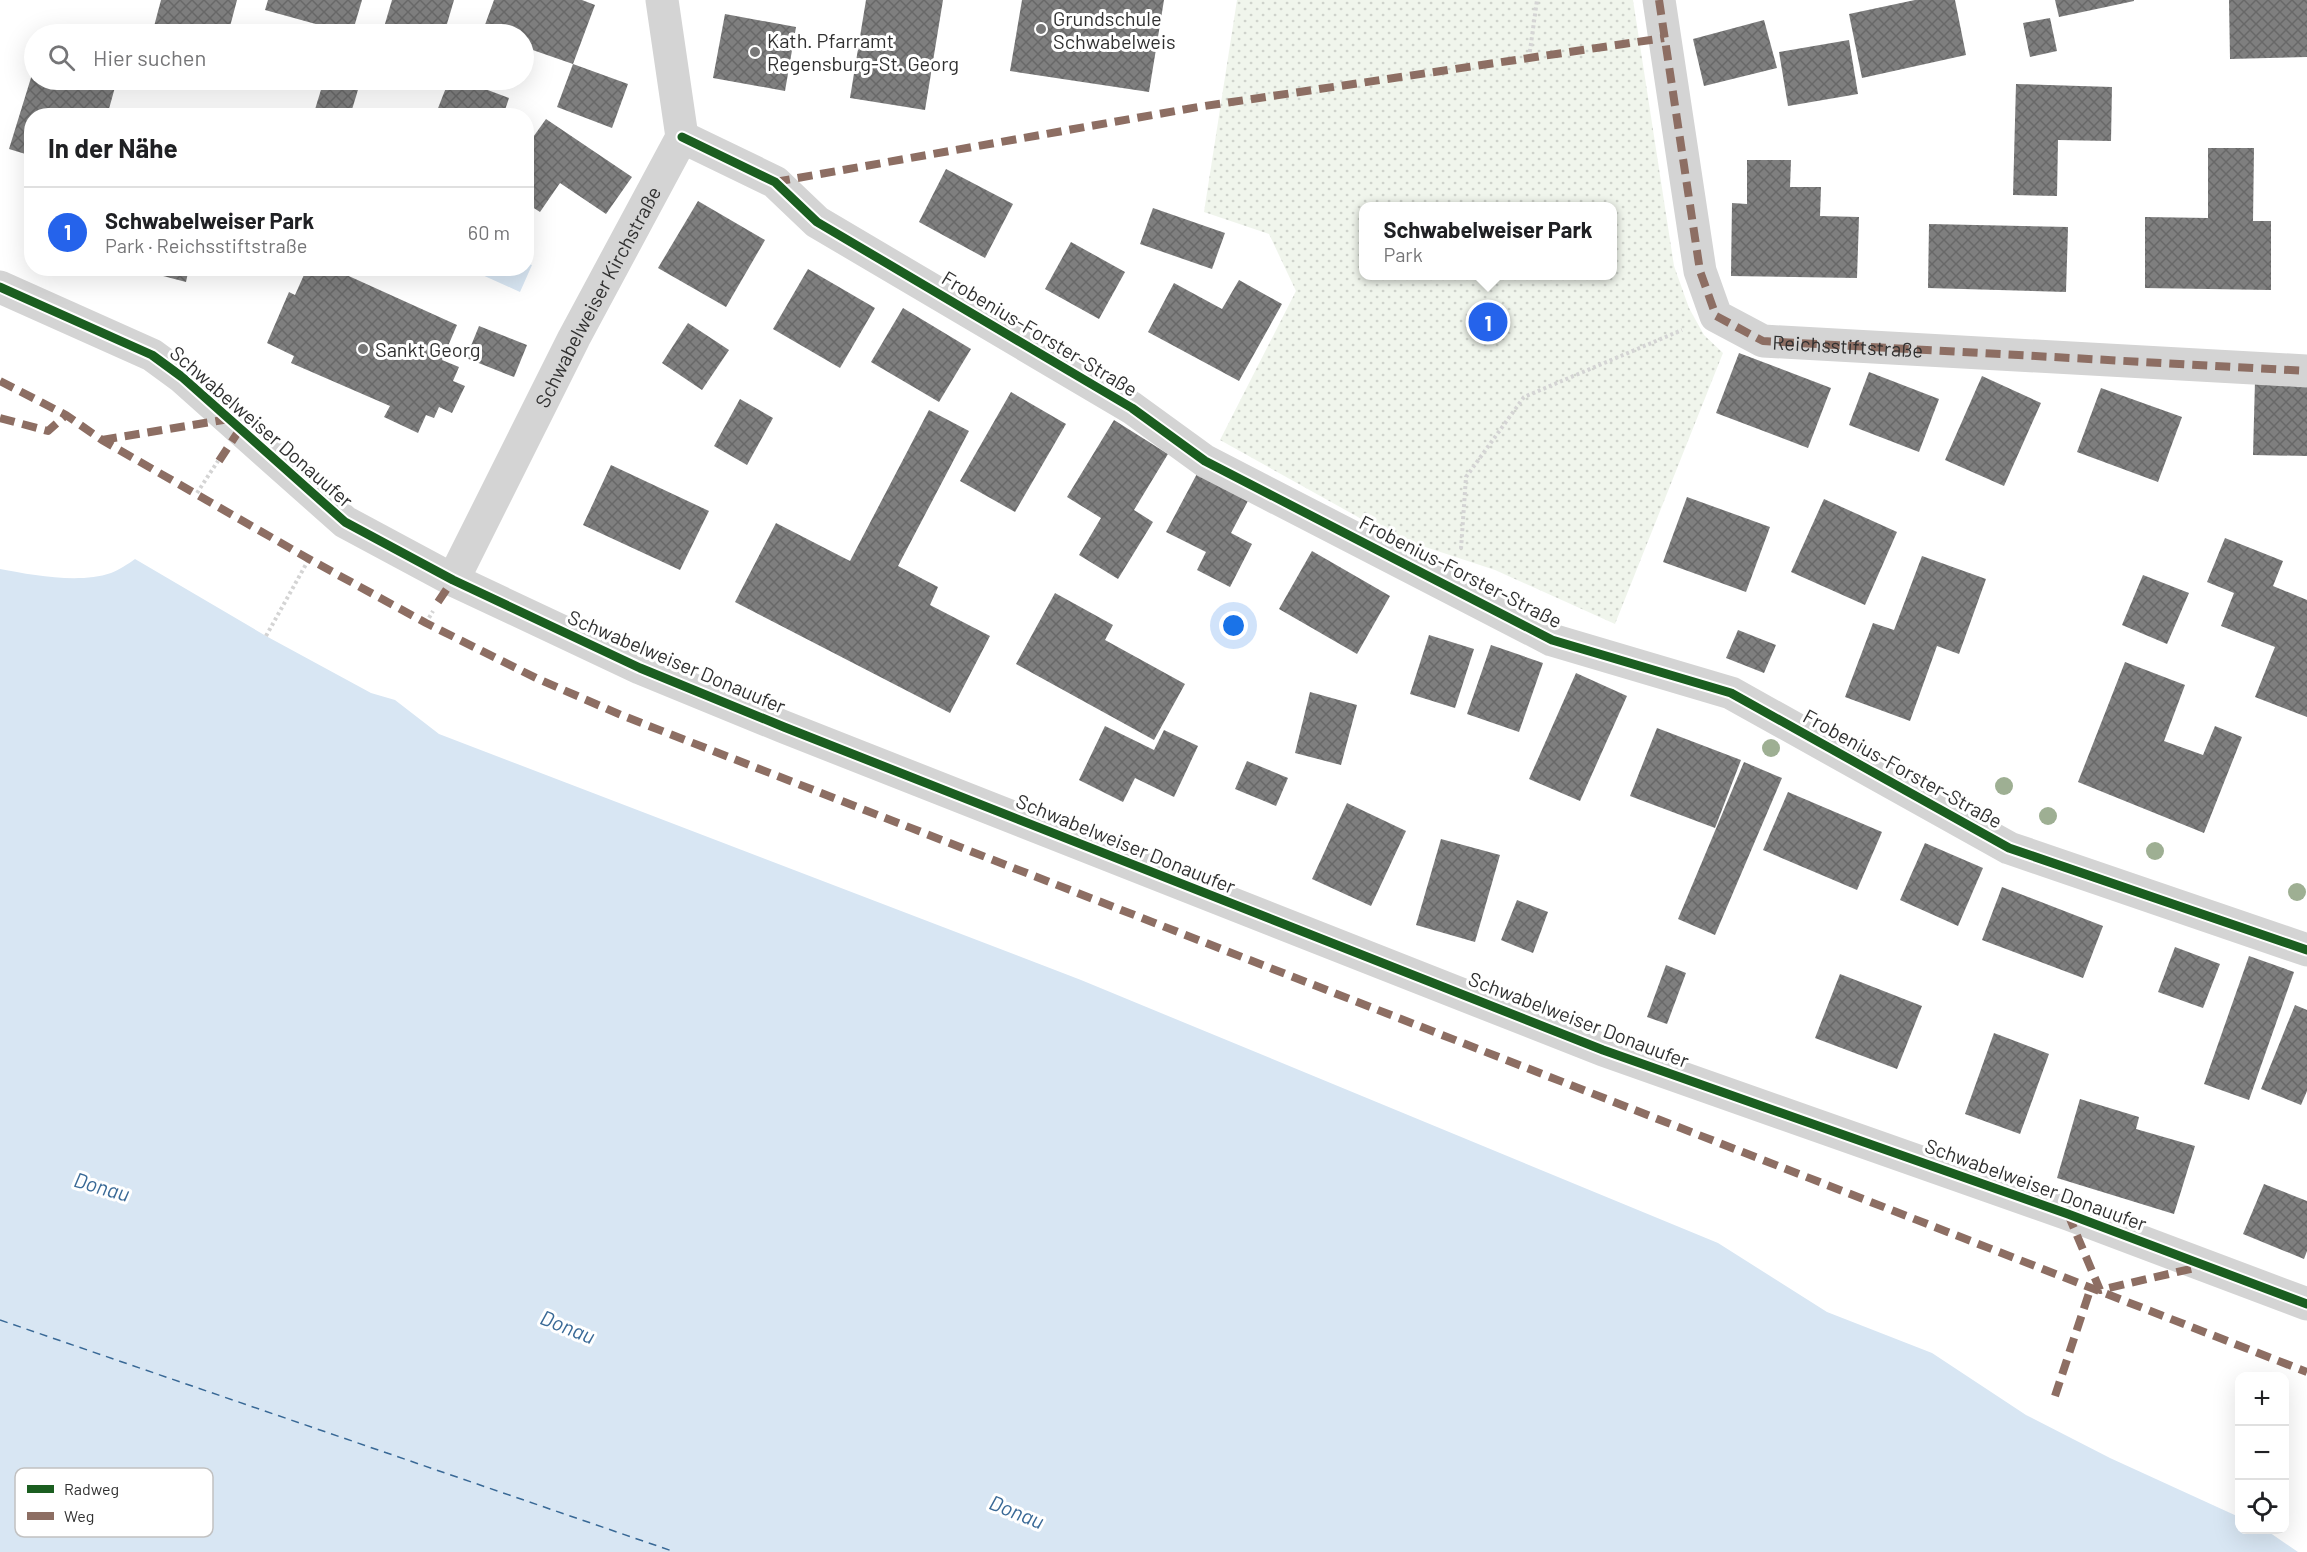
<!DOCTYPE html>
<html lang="de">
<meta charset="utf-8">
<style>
:root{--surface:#fff;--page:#f2f2f2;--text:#202124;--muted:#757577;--line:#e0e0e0;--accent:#2563eb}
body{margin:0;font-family:Barlow,sans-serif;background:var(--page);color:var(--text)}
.controls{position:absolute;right:18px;bottom:18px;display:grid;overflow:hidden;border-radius:12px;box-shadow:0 6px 24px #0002}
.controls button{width:54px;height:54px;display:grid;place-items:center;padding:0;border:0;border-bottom:2px solid var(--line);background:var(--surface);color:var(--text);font:30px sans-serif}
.you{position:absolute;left:1234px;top:626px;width:21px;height:21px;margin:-15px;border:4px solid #fff;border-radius:50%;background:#1a73e8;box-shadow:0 0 0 9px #1a73e833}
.badge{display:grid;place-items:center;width:39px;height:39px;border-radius:50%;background:var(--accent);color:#fff;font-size:20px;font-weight:700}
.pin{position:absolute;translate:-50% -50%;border:3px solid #fff;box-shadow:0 2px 6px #0006}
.popup{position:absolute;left:1359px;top:202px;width:258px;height:78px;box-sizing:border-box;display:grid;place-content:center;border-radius:12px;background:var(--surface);filter:drop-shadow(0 2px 4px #0005);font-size:20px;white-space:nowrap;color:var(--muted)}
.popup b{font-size:22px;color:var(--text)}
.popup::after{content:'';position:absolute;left:50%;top:100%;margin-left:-12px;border:12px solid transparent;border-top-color:var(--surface)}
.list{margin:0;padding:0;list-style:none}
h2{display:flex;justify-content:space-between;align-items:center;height:78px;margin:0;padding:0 24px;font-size:26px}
h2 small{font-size:20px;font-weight:400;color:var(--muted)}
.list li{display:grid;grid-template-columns:39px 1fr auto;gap:18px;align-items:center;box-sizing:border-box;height:90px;padding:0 24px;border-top:2px solid var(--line)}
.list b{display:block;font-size:22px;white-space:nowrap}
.list p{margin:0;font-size:20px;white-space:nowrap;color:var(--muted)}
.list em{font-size:20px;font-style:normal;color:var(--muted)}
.icon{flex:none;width:33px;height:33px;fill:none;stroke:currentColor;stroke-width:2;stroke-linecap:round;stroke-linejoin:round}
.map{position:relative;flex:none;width:2307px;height:1552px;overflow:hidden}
.search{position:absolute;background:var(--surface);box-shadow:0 6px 24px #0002;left:24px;top:24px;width:510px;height:66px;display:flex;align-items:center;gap:15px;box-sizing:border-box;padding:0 21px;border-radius:33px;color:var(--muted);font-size:22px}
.panel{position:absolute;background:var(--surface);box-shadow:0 6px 24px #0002;left:24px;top:108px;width:510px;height:168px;border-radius:24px}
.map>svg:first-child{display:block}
.green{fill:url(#green-dots);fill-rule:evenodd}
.water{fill:#d8e6f3}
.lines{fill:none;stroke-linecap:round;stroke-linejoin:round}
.ferry{stroke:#396996;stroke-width:1.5;stroke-dasharray:8 6;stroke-linecap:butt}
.building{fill:url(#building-cross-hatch)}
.path{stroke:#d4d4d4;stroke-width:4;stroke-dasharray:3 3;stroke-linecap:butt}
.street{stroke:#d4d4d4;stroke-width:33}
.quiet{stroke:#8d6e63;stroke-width:8;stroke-dasharray:15 8;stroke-linecap:butt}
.cycleway-casing{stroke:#fff;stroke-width:13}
.cycleway{stroke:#1b5e20;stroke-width:9}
.tree{fill:#9eaf93}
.poi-dot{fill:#787878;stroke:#fff;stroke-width:2}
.labels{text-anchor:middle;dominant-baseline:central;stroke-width:6;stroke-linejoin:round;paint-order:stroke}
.poi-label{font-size:20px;fill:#303030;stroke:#fff;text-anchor:start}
.street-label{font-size:20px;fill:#303030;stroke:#fff}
.water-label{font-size:21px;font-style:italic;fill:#396996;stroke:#fff}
.key{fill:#fff;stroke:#c1c1c1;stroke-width:1.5}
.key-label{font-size:16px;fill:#303030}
</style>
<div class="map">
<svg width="2307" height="1552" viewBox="0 0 2307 1552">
<defs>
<pattern id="green-dots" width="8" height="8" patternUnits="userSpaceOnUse" patternTransform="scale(1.5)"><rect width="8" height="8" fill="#f0f5ec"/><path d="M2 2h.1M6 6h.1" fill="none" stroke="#ced2cb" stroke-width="1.8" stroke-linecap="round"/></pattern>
<pattern id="building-cross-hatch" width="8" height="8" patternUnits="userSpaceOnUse" patternTransform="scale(1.5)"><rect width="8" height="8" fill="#7f7f7f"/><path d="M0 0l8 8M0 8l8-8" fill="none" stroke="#686868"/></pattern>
</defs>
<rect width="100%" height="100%" fill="#fff"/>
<path class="green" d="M1237,0H1633L1674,266L1689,308L1704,335L1723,353L1615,624L1495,570L1392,536L1220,440L1296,291L1269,234L1204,212ZM1364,206H1612V276H1364Z"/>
<g class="water">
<polygon points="527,263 532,265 520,292 469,269 526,268"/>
<path d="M135,559L266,636L371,693L395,700L439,734L1081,980L1718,1243L1827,1312L1932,1353L2026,1415L2110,1458L2239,1517L2240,1530H2266L2298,1552H0V569C32,575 79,584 111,573C119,570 128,564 135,559Z"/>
</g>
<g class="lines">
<polyline class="ferry" points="0,1320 675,1552"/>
</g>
<g class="building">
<polygon points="161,0 237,0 228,34 152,34"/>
<polygon points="268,0 362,0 352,34 265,10"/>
<polygon points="392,0 454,0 444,34 382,34"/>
<polygon points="494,0 582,0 595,5 573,64 524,47 524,34 482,33"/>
<polygon points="866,0 943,0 925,110 850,98"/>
<polygon points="1022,0 1164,0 1149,92 1010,71"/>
<polygon points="1915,0 1955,0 1966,55 1862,78 1849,14"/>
<polygon points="2055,0 2134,0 2134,1 2059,17"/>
<polygon points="2229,0 2307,0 2307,57 2230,59"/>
<polygon points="725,14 796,27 785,91 713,78"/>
<polygon points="2050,18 2057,51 2030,57 2023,23"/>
<polygon points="1764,20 1777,68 1704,86 1693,39"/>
<polygon points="1849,40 1858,94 1788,106 1779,52"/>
<polygon points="573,64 628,84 612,128 557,107"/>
<polygon points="34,68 34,80 117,80 107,116 32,116 32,156 9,149"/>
<polygon points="249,80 277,80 276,85"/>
<polygon points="324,80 361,80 350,116 313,116"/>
<polygon points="449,80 461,80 509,98 503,116 435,116"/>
<polygon points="2016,84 2112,87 2111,141 2058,140 2057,196 2013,195"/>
<polygon points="546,119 632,177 606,214 560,183 540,212 526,203 526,147"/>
<polygon points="2208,148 2254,148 2253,221 2271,221 2271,290 2145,288 2145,217 2208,218"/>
<polygon points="1747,160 1791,160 1790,187 1821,187 1820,216 1859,217 1857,278 1731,276 1732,203 1747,204"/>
<polygon points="946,169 1013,204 985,258 919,222"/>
<polygon points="698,201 765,240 726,307 658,268"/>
<polygon points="1153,208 1225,233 1212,269 1140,244"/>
<polygon points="1929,224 2068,227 2066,292 1928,288"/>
<polygon points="1071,242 1125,272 1099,319 1045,289"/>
<polygon points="144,268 189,268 186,282 144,271"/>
<polygon points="307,268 331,268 457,325 442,360 459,367 453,381 465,386 452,413 439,407 434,418 426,415 418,433 384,417 390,406 291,363 294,356 267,343 289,292 295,295"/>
<polygon points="808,269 875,308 840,368 773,329"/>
<polygon points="1239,280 1282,304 1239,381 1148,332 1174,283 1222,309"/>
<polygon points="903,308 971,349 939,402 871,362"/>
<polygon points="688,323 729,350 702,390 662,363"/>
<polygon points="479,326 527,345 514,377 466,358"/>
<polygon points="1739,353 1831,388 1808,448 1716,413"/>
<polygon points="1869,372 1939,399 1919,452 1849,425"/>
<polygon points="1982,376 2041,403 2004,486 1945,460"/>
<polygon points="2255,381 2307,382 2307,456 2253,455"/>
<polygon points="2101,388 2182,417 2158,482 2077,452"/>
<polygon points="1011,392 1066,424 1015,512 960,481"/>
<polygon points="740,399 773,418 747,465 714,446"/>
<polygon points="929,410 969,431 898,566 938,587 930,605 990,636 950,713 735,602 776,523 850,561"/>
<polygon points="1114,420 1168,454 1134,510 1153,522 1118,579 1079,555 1101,518 1067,497"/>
<polygon points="611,465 709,511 680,570 583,525"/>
<polygon points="1199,470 1250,497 1231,533 1252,544 1230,587 1197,570 1206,552 1166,532"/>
<polygon points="1687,497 1770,527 1746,592 1663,562"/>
<polygon points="1824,499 1897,532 1865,605 1791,572"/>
<polygon points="2225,538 2283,561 2273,586 2307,600 2307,717 2255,697 2275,647 2221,626 2234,593 2207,582"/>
<polygon points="1312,551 1390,596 1357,654 1279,609"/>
<polygon points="1922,556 1986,579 1959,654 1937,646 1910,721 1845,697 1873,623 1894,630"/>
<polygon points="2143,575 2189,593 2167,644 2122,625"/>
<polygon points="1055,593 1113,625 1105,640 1185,684 1154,740 1016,664"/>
<polygon points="1738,630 1776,645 1764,673 1726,658"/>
<polygon points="1429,635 1474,649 1455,708 1410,694"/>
<polygon points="1491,645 1543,663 1519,732 1467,714"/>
<polygon points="2125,662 2185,685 2164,741 2203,755 2215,726 2242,737 2204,833 2078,782"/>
<polygon points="1576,673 1627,696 1580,801 1529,779"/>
<polygon points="1310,692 1357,705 1341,765 1295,753"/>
<polygon points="1105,726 1154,750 1164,730 1198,746 1174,797 1135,778 1123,802 1079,780"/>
<polygon points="1657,728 1741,760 1715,828 1630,796"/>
<polygon points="1247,761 1288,778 1276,806 1235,789"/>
<polygon points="1744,762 1782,778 1715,935 1678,919"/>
<polygon points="1788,792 1882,832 1857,890 1763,850"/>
<polygon points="1347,803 1406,831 1371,906 1312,879"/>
<polygon points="1441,839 1500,855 1475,942 1416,925"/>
<polygon points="1925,843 1983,868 1958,926 1900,900"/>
<polygon points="2002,887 2103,926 2083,978 1982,940"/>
<polygon points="1517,900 1548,912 1533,953 1501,940"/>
<polygon points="2175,947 2220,964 2203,1008 2158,992"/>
<polygon points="2249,956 2294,972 2249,1100 2204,1084"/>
<polygon points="1666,965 1686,973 1667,1024 1647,1017"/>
<polygon points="1840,974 1922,1006 1897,1069 1815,1038"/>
<polygon points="2295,1005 2307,1010 2307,1091 2301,1105 2261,1089"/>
<polygon points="1994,1033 2049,1054 2020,1134 1965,1114"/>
<polygon points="2080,1099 2139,1117 2136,1129 2195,1146 2174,1214 2057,1178"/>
<polygon points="2264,1184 2307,1201 2307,1251 2304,1259 2243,1234"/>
</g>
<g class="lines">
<g class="path">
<polyline points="1529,58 1537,0"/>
<polyline points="197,493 218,461"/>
<polyline points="1461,549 1466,477 1524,397 1682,330"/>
<polyline points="426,623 433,611"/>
<polyline points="266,636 309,559"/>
</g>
<g class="street">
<polyline points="1659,0 1700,271 1716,316 1763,341 2307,371"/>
<polyline points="682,137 775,182 817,222 1132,408 1205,461 1552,640 1731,693 2009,848 2307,950"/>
<polyline points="0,287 152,355 182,377 345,522 453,580 640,668 784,727 1603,1050 2068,1214 2307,1304"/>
<path id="s1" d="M453,580L574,338L682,137L662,0"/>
</g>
<g class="quiet">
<path id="s2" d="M1659,0L1700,271L1716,316L1763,341L2307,371"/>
<polyline points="775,182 1198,107 1664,38"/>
<polyline points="0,381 66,415 102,440 309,559 426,623 536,678 621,715 2307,1372"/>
<polyline points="0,418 48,431 66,415"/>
<polyline points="102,440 229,419"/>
<polyline points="219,461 240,429"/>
<polyline points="438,602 453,580"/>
<polyline points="2068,1214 2100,1290 2203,1266"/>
<polyline points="2055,1396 2091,1287"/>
</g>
<g class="cycleway-casing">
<g id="cycleway">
<polyline points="682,137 775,182 817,222 1132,408 1205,461 1552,640 1731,693 2009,848 2307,950"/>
<polyline points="0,287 152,355 182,377 345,522 453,580 640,668 784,727 1603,1050 2068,1214 2307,1304"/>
</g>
</g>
<use href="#cycleway" class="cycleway"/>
</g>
<g class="tree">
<circle cx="1771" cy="748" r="9"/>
<circle cx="2004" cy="786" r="9"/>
<circle cx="2048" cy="816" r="9"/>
<circle cx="2155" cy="851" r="9"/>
<circle cx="2297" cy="892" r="9"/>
</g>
<g class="poi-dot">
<circle cx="1041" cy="29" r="6"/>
<circle cx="755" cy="52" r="6"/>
<circle cx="363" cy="349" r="6"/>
</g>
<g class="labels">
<g class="poi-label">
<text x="1053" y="18">Grundschule<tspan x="1053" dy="23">Schwabelweis</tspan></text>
<text x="767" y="40">Kath. Pfarramt<tspan x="767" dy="23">Regensburg-St. Georg</tspan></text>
<text x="375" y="349">Sankt Georg</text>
</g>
<g class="street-label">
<text stroke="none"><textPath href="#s1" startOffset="318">Schwabelweiser Kirchstraße</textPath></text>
<text transform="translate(1040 333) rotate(31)">Frobenius-Forster-Straße</text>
<text stroke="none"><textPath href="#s2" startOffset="460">Reichsstiftstraße</textPath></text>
<text transform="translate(262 426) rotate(41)">Schwabelweiser Donauufer</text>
<text transform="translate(1461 571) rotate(27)">Frobenius-Forster-Straße</text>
<text transform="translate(677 661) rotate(23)">Schwabelweiser Donauufer</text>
<text transform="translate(1903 768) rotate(29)">Frobenius-Forster-Straße</text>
<text transform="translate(1126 843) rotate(22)">Schwabelweiser Donauufer</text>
<text transform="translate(1579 1019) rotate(21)">Schwabelweiser Donauufer</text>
<text transform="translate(2036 1184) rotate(20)">Schwabelweiser Donauufer</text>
</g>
<g class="water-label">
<text transform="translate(102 1186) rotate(16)">Donau</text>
<text transform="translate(568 1326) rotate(22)">Donau</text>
<text transform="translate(1017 1511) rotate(22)">Donau</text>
</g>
</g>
<rect x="15" y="1468" width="198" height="69" rx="9" class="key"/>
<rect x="27" y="1485" width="27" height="8" fill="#1b5e20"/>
<rect x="27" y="1512" width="27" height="8" fill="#8d6e63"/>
<g class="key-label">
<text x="64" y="1495">Radweg</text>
<text x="64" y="1522">Weg</text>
</g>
</svg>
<div class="controls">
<button>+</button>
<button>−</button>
<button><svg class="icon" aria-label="locate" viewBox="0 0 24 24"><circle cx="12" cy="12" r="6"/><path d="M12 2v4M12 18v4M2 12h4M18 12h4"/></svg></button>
</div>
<div class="you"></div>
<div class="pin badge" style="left:1488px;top:322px">1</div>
<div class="popup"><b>Schwabelweiser Park</b>Park</div>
<div class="search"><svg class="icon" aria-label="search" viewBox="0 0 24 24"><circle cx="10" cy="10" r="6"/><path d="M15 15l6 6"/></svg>Hier suchen</div>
<section class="panel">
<h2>In der Nähe<small></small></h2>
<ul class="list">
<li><span class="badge">1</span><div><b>Schwabelweiser Park</b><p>Park · Reichsstiftstraße</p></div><em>60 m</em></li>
</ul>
</section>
</div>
